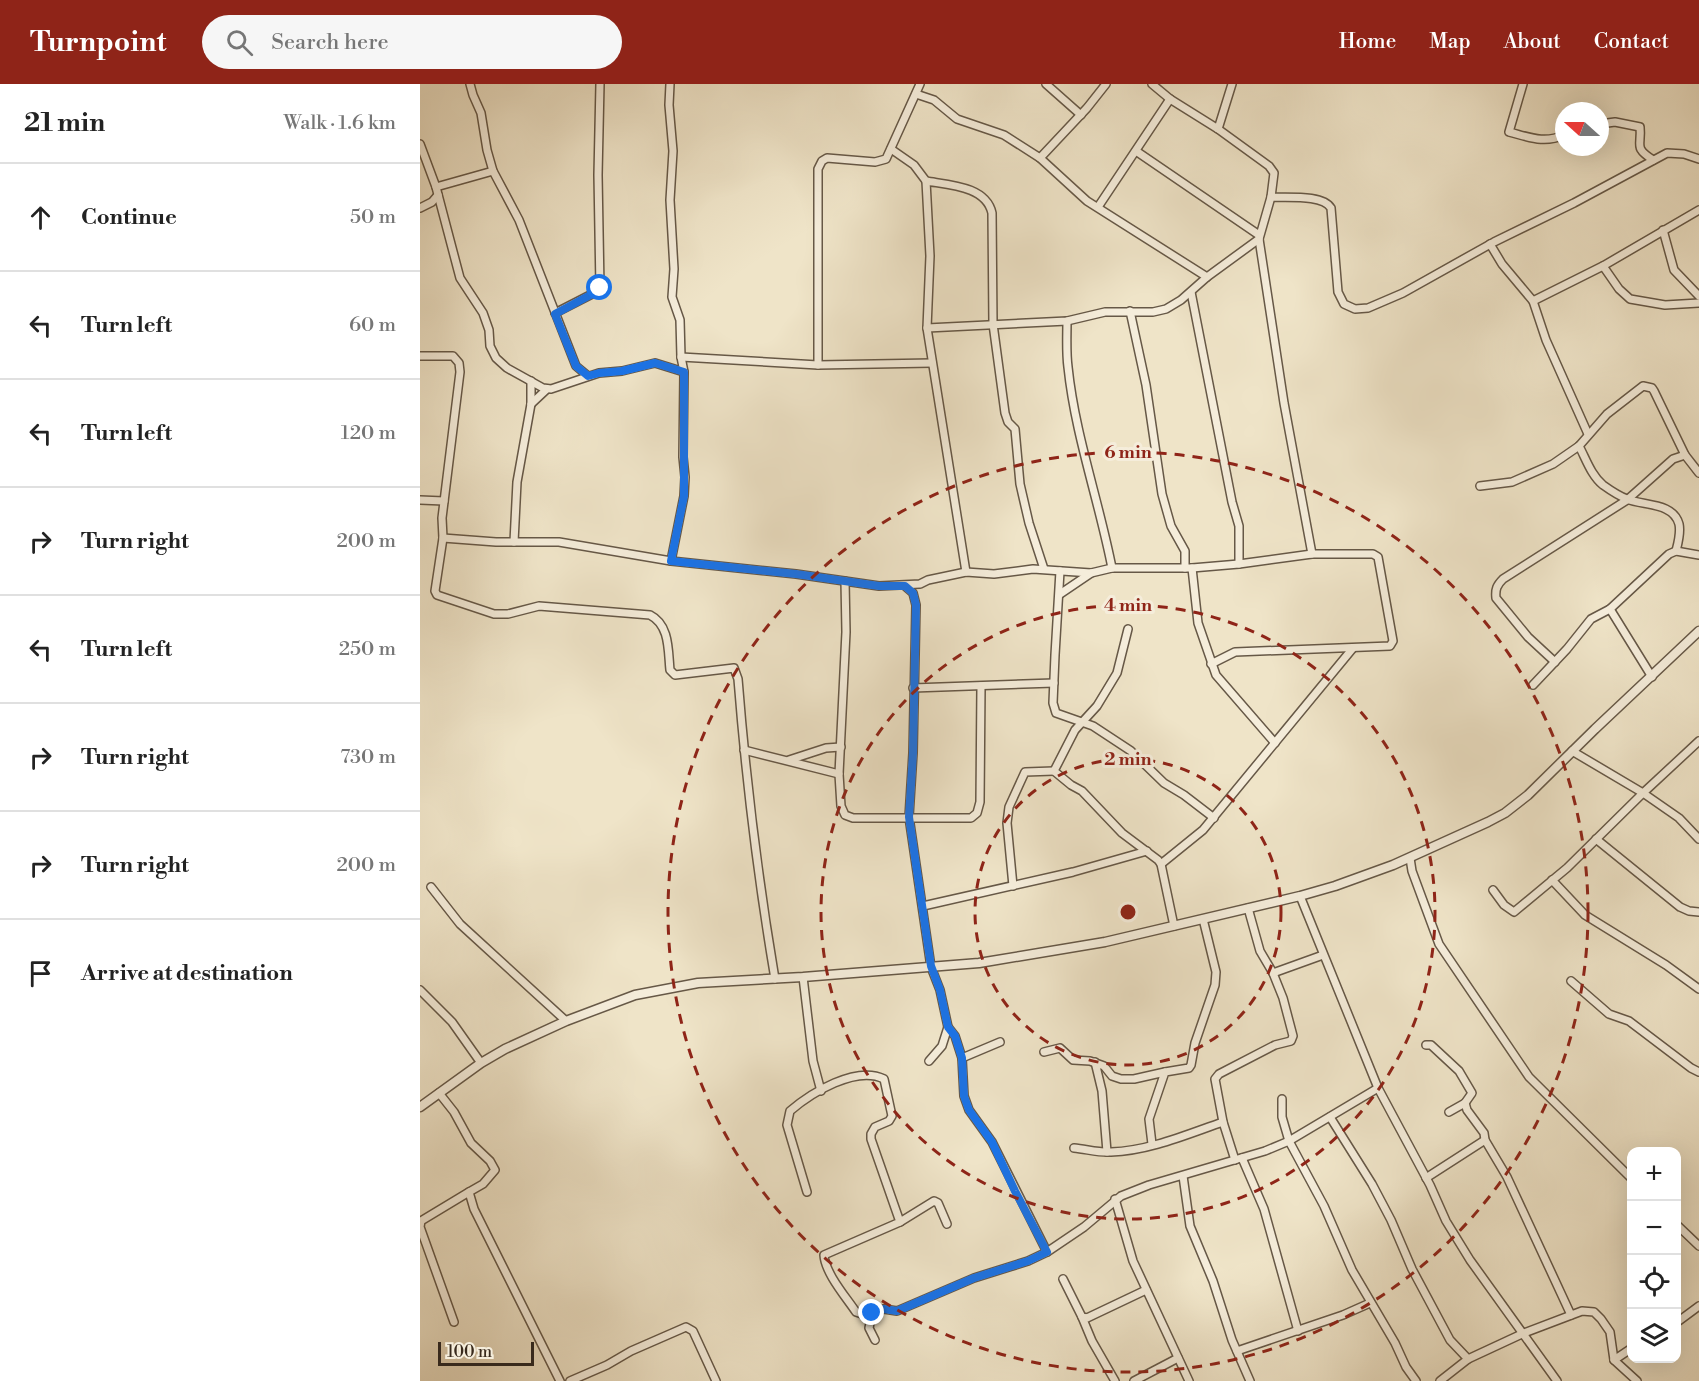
<!DOCTYPE html>
<meta charset="utf-8">
<style>
:root{--surface:#fff;--page:#f6f6f6;--text:#222;--muted:#767676;--line:#e0e0e0;--accent:#8f2418}
body{margin:0;font-family:"Libre Bodoni",serif;background:var(--page);color:var(--text)}
.controls{position:absolute;right:18px;bottom:18px;display:grid;overflow:hidden;border-radius:12px;box-shadow:0 6px 24px #0002}
.controls button{width:54px;height:54px;display:grid;place-items:center;padding:0;border:0;border-bottom:2px solid var(--line);background:var(--surface);color:var(--text);font:30px sans-serif}
.compass{position:absolute;left:1135px;top:18px;width:54px;height:54px;border-radius:50%;background:var(--surface);box-shadow:0 6px 24px #0002;rotate:291deg}
.scale{position:absolute;left:18px;bottom:15px;width:96px;box-sizing:border-box;padding-left:6px;border:3px solid #392a1c;border-top:0;font-size:16px;line-height:21px;white-space:nowrap;color:#392a1c;-webkit-text-stroke:4px #f5eddb;paint-order:stroke}
.stop{position:absolute;width:18px;height:18px;margin:-14px;border:4px solid #1a73e8;border-radius:50%;background:#fff}
.stop.end{background:#1a73e8;border-color:#fff;box-shadow:0 2px 6px #0008}
.list{margin:0;padding:0;list-style:none}
h2{display:flex;justify-content:space-between;align-items:center;height:78px;margin:0;padding:0 24px;font-size:26px}
h2 small{font-size:20px;font-weight:400;color:var(--muted)}
.list li{display:grid;grid-template-columns:39px 1fr auto;gap:18px;align-items:center;box-sizing:border-box;height:108px;padding:0 24px;border-top:2px solid var(--line)}
.list b{display:block;font-size:22px;white-space:nowrap}
.list em{font-size:20px;font-style:normal;color:var(--muted)}
.icon{flex:none;width:33px;height:33px;fill:none;stroke:currentColor;stroke-width:2;stroke-linecap:round;stroke-linejoin:round}
.map{position:relative;flex:none;width:1279px;height:1297px;overflow:hidden}
header{display:flex;align-items:center;gap:36px;box-sizing:border-box;height:84px;padding:0 30px;background:var(--accent);color:#fff}
header strong{font-size:28px}
nav{display:flex;gap:33px;margin-inline-start:auto;font-size:21px}
.search{width:420px;height:54px;background:var(--page);display:flex;align-items:center;gap:15px;box-sizing:border-box;padding:0 21px;border-radius:33px;color:var(--muted);font-size:22px}
main{display:flex}
aside{flex:1;background:var(--surface)}
.map>svg:first-child{display:block}
.lines{fill:none;stroke-linecap:round;stroke-linejoin:round}
.minor-casing{stroke:#665847;stroke-width:10}
.tertiary-casing{stroke:#665847;stroke-width:11}
.minor{stroke:#f5eddb;stroke-width:7}
.tertiary{stroke:#f5eddb;stroke-width:8}
.route{stroke:#1a73e8;stroke-width:8}
.ring{fill:none;stroke:#8f2418;stroke-width:3;stroke-dasharray:10 8}
.centre{fill:#8f2418;stroke:#f5eddb;stroke-width:3}
.ring-label{font-size:18px;text-anchor:middle;font-weight:bold;fill:#8f2418;stroke:#f5eddb;stroke-width:6;stroke-linejoin:round;paint-order:stroke}
</style>
<header>
<strong>Turnpoint</strong>
<div class="search"><svg class="icon" aria-label="search" viewBox="0 0 24 24"><circle cx="10" cy="10" r="6"/><path d="M15 15l6 6"/></svg>Search here</div>
<nav><a>Home</a><a>Map</a><a>About</a><a>Contact</a></nav>
</header>
<main>
<aside>
<h2>21 min<small>Walk · 1.6 km</small></h2>
<ul class="list">
<li><svg class="icon" aria-label="ahead" viewBox="0 0 24 24"><path d="M12 20V5M6 11l6-6 6 6"/></svg><div><b>Continue</b></div><em>50 m</em></li>
<li><svg class="icon" aria-label="left" viewBox="0 0 24 24"><path d="M17 20v-9H6M10 6l-5 5 5 5"/></svg><div><b>Turn left</b></div><em>60 m</em></li>
<li><svg class="icon" aria-label="left" viewBox="0 0 24 24"><path d="M17 20v-9H6M10 6l-5 5 5 5"/></svg><div><b>Turn left</b></div><em>120 m</em></li>
<li><svg class="icon" aria-label="right" viewBox="0 0 24 24"><path d="M7 20v-9h11M14 6l5 5-5 5"/></svg><div><b>Turn right</b></div><em>200 m</em></li>
<li><svg class="icon" aria-label="left" viewBox="0 0 24 24"><path d="M17 20v-9H6M10 6l-5 5 5 5"/></svg><div><b>Turn left</b></div><em>250 m</em></li>
<li><svg class="icon" aria-label="right" viewBox="0 0 24 24"><path d="M7 20v-9h11M14 6l5 5-5 5"/></svg><div><b>Turn right</b></div><em>730 m</em></li>
<li><svg class="icon" aria-label="right" viewBox="0 0 24 24"><path d="M7 20v-9h11M14 6l5 5-5 5"/></svg><div><b>Turn right</b></div><em>200 m</em></li>
<li><svg class="icon" aria-label="arrive" viewBox="0 0 24 24"><path d="M6 21V4h12l-3 4 3 4H6"/></svg><div><b>Arrive at destination</b></div></li>
</ul>
</aside>
<div class="map">
<svg width="1279" height="1297" viewBox="0 0 1279 1297">
<rect width="100%" height="100%" fill="#efe4c8"/>
<filter id="stains"><feTurbulence type="fractalNoise" baseFrequency=".00333" numOctaves="4"/><feColorMatrix values="0 0 0 0 .2 0 0 0 0 .09 0 0 0 0 .02 0 0 0 .5 -.17"/></filter>
<radialGradient id="worn" r=".72"><stop offset=".6" stop-color="#630" stop-opacity="0"/><stop offset="1" stop-color="#630" stop-opacity=".3"/></radialGradient>
<g class="lines">
<g class="minor-casing">
<g id="minor">
<polyline points="50,0 53,11 61,29 67,66 73,87 99,136 156,282 168,292"/>
<polyline points="250,0 249,21 253,67 250,116 254,185 252,213 260,236 261,273 264,288 263,373 265,393 264,412 251,477"/>
<polyline points="626,0 661,31"/>
<polyline points="732,0 750,15 798,45 849,82 854,89 851,113 839,155 864,319 892,470"/>
<path d="M1103,0L1089,48C1109,53 1124,60 1144,51"/>
<polyline points="496,10 514,16 537,35 584,51 620,74 667,117 787,193"/>
<path d="M1180,40L1195,38L1220,43C1222,62 1213,63 1233,76"/>
<polyline points="798,45 812,0"/>
<polyline points="0,60 16,103 40,194 63,229 69,246 70,262 76,274 87,284 123,304 131,305 179,289 202,287 235,279 264,288"/>
<path d="M471,65L494,81L506,97C529,101 566,102 572,129L573,240L585,329L588,338L595,345L600,400L609,439L624,485"/>
<polyline points="716,67 839,151"/>
<polyline points="620,74 667,24 686,0"/>
<polyline points="506,97 510,172 507,244 546,488"/>
<polyline points="16,103 73,87"/>
<path d="M851,113C866,114 903,110 911,124L918,208L924,220L935,225L948,224L983,209L1074,158L1154,119L1247,69L1264,70L1279,75"/>
<polyline points="678,123 750,15"/>
<polyline points="0,124 12,118 18,111"/>
<polyline points="1243,146 1254,186 1279,212"/>
<polyline points="1070,160 1082,180 1113,217 1126,256 1168,350"/>
<polyline points="1183,182 1199,205 1210,215 1245,221 1279,219"/>
<polyline points="771,208 812,418 819,442 819,480"/>
<polyline points="1113,217 1183,182 1279,126"/>
<polyline points="710,227 726,301 742,410 751,442 765,467 765,484"/>
<polyline points="135,229 174,209 180,204 178,91 180,0"/>
<path d="M647,237C647,252 646,268 648,283C655,351 679,417 692,484"/>
<polyline points="507,244 647,237 685,228 733,228 746,225 761,216 787,193 839,155"/>
<path d="M0,272H33L39,279L40,288L22,434L23,454L15,507L17,511L74,530H88L119,522L230,531C250,541 248,567 250,586L255,591L314,584L318,595C326,696 338,795 355,895"/>
<polyline points="261,273 398,281 512,279"/>
<polyline points="398,281 398,85 402,77 407,74 455,78 466,75 500,0"/>
<polyline points="111,320 127,305"/>
<path d="M1159,362C1166,375 1171,391 1183,401C1190,406 1199,412 1207,415C1223,422 1253,418 1259,440C1261,449 1258,459 1256,467"/>
<polyline points="1060,402 1092,398 1133,380 1159,362 1187,330 1223,302 1232,304 1234,307 1265,371 1279,389"/>
<polyline points="0,416 24,417"/>
<polyline points="23,454 76,458 139,458 251,477 376,490 459,502 500,500 508,496 546,488 574,490 613,485 671,489 692,484 772,484 819,480 892,470 953,470 958,473 973,557 970,562 815,568 791,580"/>
<polyline points="94,458 97,398 111,320 111,297"/>
<polyline points="772,484 778,539 796,591 855,659"/>
<polyline points="640,487 635,571 633,619 636,629 673,642 711,667 744,699 764,711 794,734"/>
<polyline points="425,497 426,548 419,690 421,722 425,731 433,734 551,734 557,729 560,718 561,602"/>
<polyline points="485,502 493,509 496,521 493,669 489,733 511,883 520,906 528,943 535,952 542,974 544,1012 549,1026 572,1058 627,1168"/>
<polyline points="640,510 671,489"/>
<polyline points="1190,525 1232,593"/>
<polyline points="708,545 697,589 677,622 655,646 634,687 651,701 662,707 702,749 738,776 741,780 754,842"/>
<path d="M1135,578L1108,553L1076,514C1075,505 1077,501 1083,495L1207,416L1253,375L1265,371"/>
<polyline points="1113,601 1147,565 1171,535 1190,525 1249,470 1256,467 1279,471"/>
<polyline points="493,604 634,599"/>
<polyline points="324,666 419,690"/>
<polyline points="1152,667 1223,709 1259,734 1279,755"/>
<polyline points="369,676 406,664 421,663"/>
<polyline points="1176,755 1260,823 1269,827 1279,828"/>
<polyline points="990,774 992,787 1019,860 1109,993 1212,1095"/>
<polyline points="741,780 783,746 933,564"/>
<polyline points="1132,796 1165,831 1246,881 1279,905"/>
<polyline points="593,802 587,739 589,723 605,688 634,687"/>
<polyline points="11,803 40,840 146,937"/>
<polyline points="1073,806 1084,821 1094,828 1147,784 1223,709 1279,657"/>
<polyline points="880,812 958,1004 1010,1101 1026,1137 1050,1176 1137,1297"/>
<polyline points="503,822 653,788 727,767"/>
<polyline points="853,889 903,871"/>
<polyline points="383,893 393,977 401,1007"/>
<polyline points="1151,897 1189,930 1209,937 1271,984 1279,988"/>
<polyline points="0,906 32,938 61,979"/>
<polyline points="1006,961 1011,961 1039,987 1052,1009 1045,1019 1029,1028"/>
<polyline points="624,968 640,964 653,976 670,977 684,982 692,992 701,995 714,995 745,988"/>
<polyline points="542,974 580,958"/>
<polyline points="509,977 522,962 528,943"/>
<polyline points="675,978 682,1007 687,1068"/>
<polyline points="19,1009 34,1028 51,1059 70,1077 75,1086 63,1100 49,1108 54,1125 140,1297"/>
<polyline points="862,1015 862,1033 869,1057 904,1122 932,1186 975,1259 986,1283 996,1297"/>
<polyline points="1045,1019 1047,1026 1064,1049 1065,1056 1087,1093 1151,1231"/>
<polyline points="910,1033 952,1100 971,1136 992,1185 1030,1256 1048,1275"/>
<polyline points="732,1060 729,1035 745,988 769,984 771,981 775,959 795,901 796,888 783,835"/>
<path d="M654,1064C666,1065 679,1069 691,1068C729,1067 768,1050 803,1038"/>
<polyline points="822,1074 844,1125 878,1247"/>
<polyline points="815,1076 803,1038 795,995 799,990 855,961 871,957 873,952 863,914 853,889 840,867 828,824"/>
<polyline points="763,1092 770,1142 793,1197 812,1256 830,1297"/>
<polyline points="1006,1094 1065,1056"/>
<path d="M387,1108L367,1041L370,1027C391,1009 436,981 464,995L472,1032L469,1037L455,1043L451,1050V1055L480,1138L404,1171C405,1189 426,1213 436,1228L442,1230L464,1225L477,1227L554,1194L608,1177L627,1168L664,1143L701,1112L729,1101L845,1067L869,1057L958,1004"/>
<polyline points="695,1115 713,1177 769,1297"/>
<polyline points="480,1138 514,1117 518,1119 527,1140"/>
<polyline points="1256,1140 1279,1162"/>
<polyline points="643,1195 662,1233 667,1234 726,1206"/>
<polyline points="662,1233 672,1257 695,1297"/>
<polyline points="34,1238 0,1143 1,1137 49,1108"/>
<polyline points="1256,1239 1279,1222"/>
<polyline points="455,1256 449,1244 452,1229 456,1227"/>
<polyline points="817,1267 923,1231 950,1219"/>
<polyline points="1194,1276 1212,1264"/>
<polyline points="150,1297 187,1281 211,1267 266,1243 273,1247 296,1297"/>
<polyline points="714,1297 758,1274"/>
<polyline points="1020,1297 1048,1275 1104,1249 1162,1227 1174,1228 1181,1235 1190,1248 1194,1276 1217,1297"/>
</g>
</g>
<g class="tertiary-casing">
<polyline id="tertiary" points="0,1023 61,979 85,965 146,937 215,911 278,899 383,893 559,879 685,858 880,812 915,802 973,781 1068,738 1085,729 1108,711 1175,645 1279,547"/>
</g>
<use href="#minor" class="minor"/>
<use href="#tertiary" class="tertiary"/>
</g>
<g class="lines">
<polyline class="route" points="180,204 174,209 135,230 156,282 168,292 179,289 202,287 235,279 264,288 264,412 251,477 376,490 459,502 485,502 493,509 496,521 493,669 489,733 511,882 520,906 528,943 535,952 542,974 544,1012 549,1026 572,1058 595,1107 627,1168 608,1177 554,1194 477,1227 464,1225 452,1229"/>
</g>
<g class="ring">
<circle cx="708" cy="828" r="153"/>
<circle cx="708" cy="828" r="307"/>
<circle cx="708" cy="828" r="460"/>
</g>
<circle cx="708" cy="828" r="9" class="centre"/>
<g class="ring-label">
<text x="708" y="374">6 min</text>
<text x="708" y="527">4 min</text>
<text x="708" y="681">2 min</text>
</g>
<rect width="100%" height="100%" filter="url(#stains)"/>
<rect width="100%" height="100%" fill="url(#worn)"/>
</svg>
<div class="controls">
<button>+</button>
<button>−</button>
<button><svg class="icon" aria-label="locate" viewBox="0 0 24 24"><circle cx="12" cy="12" r="6"/><path d="M12 2v4M12 18v4M2 12h4M18 12h4"/></svg></button>
<button><svg class="icon" aria-label="layers" viewBox="0 0 24 24"><path d="M12 4l9 5-9 5-9-5zM3 14l9 5 9-5"/></svg></button>
</div>
<svg class="compass" viewBox="-18 -18 36 36"><path d="M0-13l5 13h-10z" fill="#e53935"/><path d="M0 13l5-13h-10z" fill="#767676"/></svg>
<div class="scale">100 m</div>
<div class="stop" style="left:180px;top:204px"></div>
<div class="stop end" style="left:452px;top:1229px"></div>
</div>
</main>
